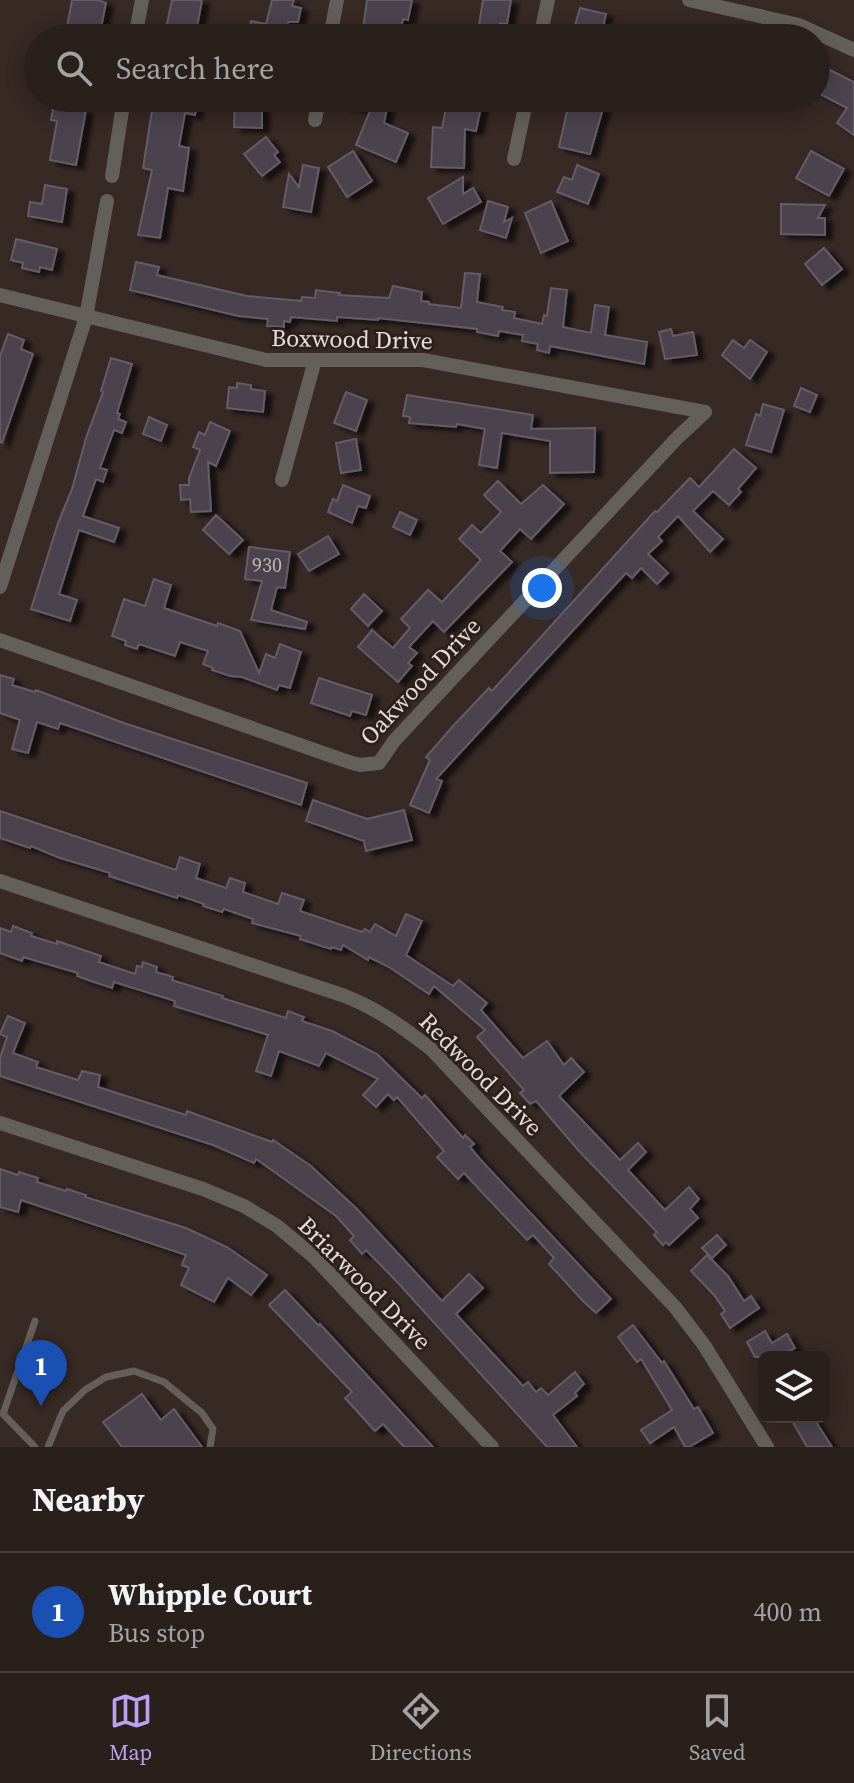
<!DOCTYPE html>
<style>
:root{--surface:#291f1b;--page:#312724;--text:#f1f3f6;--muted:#a5a2a3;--line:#453d3a;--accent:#bca0f2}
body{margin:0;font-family:"Source Serif 4",serif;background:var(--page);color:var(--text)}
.controls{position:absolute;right:24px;bottom:24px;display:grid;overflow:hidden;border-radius:12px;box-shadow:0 4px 20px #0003}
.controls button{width:72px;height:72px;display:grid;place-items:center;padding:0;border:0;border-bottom:2px solid var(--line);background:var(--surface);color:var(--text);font:40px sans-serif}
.you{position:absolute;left:542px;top:588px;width:28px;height:28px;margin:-20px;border:6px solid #fff;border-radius:50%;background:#1a73e8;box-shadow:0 0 0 12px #1a73e833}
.badge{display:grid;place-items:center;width:52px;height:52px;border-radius:50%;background:var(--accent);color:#fff;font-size:26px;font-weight:700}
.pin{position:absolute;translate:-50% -66px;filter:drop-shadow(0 2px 4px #0008)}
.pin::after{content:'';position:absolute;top:42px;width:28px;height:24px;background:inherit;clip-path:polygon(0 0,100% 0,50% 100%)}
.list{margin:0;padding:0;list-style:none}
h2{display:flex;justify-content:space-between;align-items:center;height:104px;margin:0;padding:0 32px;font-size:34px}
h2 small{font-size:26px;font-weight:400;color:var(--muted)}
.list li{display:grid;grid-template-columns:52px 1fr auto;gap:24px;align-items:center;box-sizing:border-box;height:120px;padding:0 32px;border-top:2px solid var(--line)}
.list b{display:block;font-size:30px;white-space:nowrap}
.list p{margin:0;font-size:26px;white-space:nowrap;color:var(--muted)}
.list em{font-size:26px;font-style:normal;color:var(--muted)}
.icon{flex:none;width:44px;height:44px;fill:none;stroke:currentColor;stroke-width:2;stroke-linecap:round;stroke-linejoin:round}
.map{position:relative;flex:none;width:854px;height:1447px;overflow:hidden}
.search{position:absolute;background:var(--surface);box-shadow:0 4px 20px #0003;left:24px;right:24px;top:24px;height:88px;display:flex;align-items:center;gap:20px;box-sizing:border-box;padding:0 28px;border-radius:44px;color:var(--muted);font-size:30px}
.sheet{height:224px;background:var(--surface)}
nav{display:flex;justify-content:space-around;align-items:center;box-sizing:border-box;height:112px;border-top:2px solid var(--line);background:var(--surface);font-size:22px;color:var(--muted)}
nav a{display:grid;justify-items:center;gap:4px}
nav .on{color:var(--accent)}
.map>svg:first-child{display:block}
.building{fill:#4c424d;stroke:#655b67;stroke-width:2;filter:url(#shadow)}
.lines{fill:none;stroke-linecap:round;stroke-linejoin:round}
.service{stroke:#655f5a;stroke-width:7}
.minor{stroke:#655f5a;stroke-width:14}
.labels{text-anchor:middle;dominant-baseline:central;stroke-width:6;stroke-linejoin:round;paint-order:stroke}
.number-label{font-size:20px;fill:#beb5b4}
.street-label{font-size:24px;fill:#e4dbd7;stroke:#2d201b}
</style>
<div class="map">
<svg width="854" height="1447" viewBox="0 0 854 1447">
<defs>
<filter id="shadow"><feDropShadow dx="7" dy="4" stdDeviation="2" flood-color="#0009"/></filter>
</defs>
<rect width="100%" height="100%" fill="#372924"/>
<g class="building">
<polygon points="72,0 98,0 106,3 99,38 65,38"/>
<polygon points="172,0 202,0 195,38 165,33"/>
<polygon points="272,0 294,0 292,6 301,8 298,22 288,22 285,38 248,38 251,21 266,24"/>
<polygon points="367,0 412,0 408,20 403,19 399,38 362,36"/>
<polygon points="483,0 511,0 507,24 500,23 497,38 477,38"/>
<polygon points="580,8 606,14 601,38 572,36"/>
<polygon points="823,70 829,73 830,70 854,82 854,135 837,123 847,108 816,92 816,84"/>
<polygon points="55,98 80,98 78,109 86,110 76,165 50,160 57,121 51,120"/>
<polygon points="154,98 198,98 195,115 185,113 179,146 189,148 183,191 168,188 160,238 138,235 152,170 143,168"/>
<polygon points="235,98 262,100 262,128 234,127"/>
<polygon points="336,98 389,98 384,123 408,133 396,162 356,145 370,111 336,104"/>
<polygon points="448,98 483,98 476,131 465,129 464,168 431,167 433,127 442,128"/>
<polygon points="570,98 606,98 590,154 559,147"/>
<polygon points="266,137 278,152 274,155 280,162 262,176 244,154"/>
<polygon points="353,151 372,181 347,197 328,167"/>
<polygon points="811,151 844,169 829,196 796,178"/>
<polygon points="303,165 319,168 311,212 283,207 289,174 299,187"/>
<polygon points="577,165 599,174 588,204 557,192 564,177 572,180"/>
<polygon points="463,177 463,194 473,188 481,202 443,224 428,198"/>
<polygon points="45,185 67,189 62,222 28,216 30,202 42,204"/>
<polygon points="488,201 508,207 504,222 512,218 506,238 480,230"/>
<polygon points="551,201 568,241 541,253 525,213"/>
<polygon points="781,204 825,205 818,218 825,218 825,235 781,234"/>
<polygon points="16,239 57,249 52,270 40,267 39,272 22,268 23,263 11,260"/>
<polygon points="824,248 842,269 822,285 805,264"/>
<polygon points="136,262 159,267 157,275 247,296 301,301 302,297 315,298 316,290 340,293 339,295 389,298 393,286 422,292 421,301 429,302 429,304 461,308 465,273 480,274 477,302 503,307 502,310 515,312 514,318 542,324 544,315 547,316 551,288 567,290 563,327 591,333 595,305 609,307 605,335 647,342 644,364 550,346 549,353 537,350 538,344 522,341 523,335 499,331 498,336 477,332 477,329 378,318 378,320 337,317 337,321 291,317 290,322 284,321 284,327 267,326 268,319 238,316 130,290"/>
<polygon points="671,329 673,336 693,332 697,355 665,359 659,332"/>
<polygon points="8,334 24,340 21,349 33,354 2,443 0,442 0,356"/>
<polygon points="733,340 744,348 750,340 767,352 750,379 722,355"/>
<polygon points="111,358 132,364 117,413 120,414 118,419 126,422 122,433 114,430 100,468 107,470 103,482 96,479 83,516 119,528 114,542 79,530 59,594 77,600 70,621 31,609 58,523 72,489 86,438 103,392 101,391"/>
<polygon points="237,383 251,385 251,389 265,391 263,412 227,408 229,387 237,388"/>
<polygon points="801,388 817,395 810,412 794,406"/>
<polygon points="346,392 367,400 356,431 334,423"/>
<polygon points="407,395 533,415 531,429 595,428 594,472 550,473 550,441 502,433 497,468 479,465 485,429 457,424 456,427 409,423 410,417 403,416"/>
<polygon points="763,404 784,410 771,452 746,445 756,414 760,416"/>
<polygon points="149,417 167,425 161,441 143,434"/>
<polygon points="210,422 230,431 216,466 208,462 211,511 191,512 190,499 181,500 180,485 189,485 189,478 200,450 193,447 199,432 205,435"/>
<polygon points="356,439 361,470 341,473 336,443"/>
<polygon points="734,449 756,468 738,489 741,492 729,505 713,491 693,511 723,539 710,552 678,516 658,537 662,541 648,554 668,573 657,584 641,568 632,578 626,573 436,779 442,781 429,813 410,805 430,760 426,757 454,725 489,688 492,691 655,511 657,512 690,478 699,487"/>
<polygon points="498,481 521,504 543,485 564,504 531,539 520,529 500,551 512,562 444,632 433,621 409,647 417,653 408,663 412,666 398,682 358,647 372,630 393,648 410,628 401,619 428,590 442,602 481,560 459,539 472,525 481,533 501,512 484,495"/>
<polygon points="343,485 370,496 366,508 358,506 352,523 328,512 333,499 337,501"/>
<polygon points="400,512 417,520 410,535 393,527"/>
<polygon points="216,515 243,540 229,554 203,530"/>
<polygon points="328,536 339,554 309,571 298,554"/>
<polygon points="249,547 290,552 285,588 277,587 271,610 307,622 305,629 251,620 262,581 245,579"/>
<polygon points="154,579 171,585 164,608 217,626 218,623 240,631 259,673 266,654 275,658 280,644 301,652 290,688 279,685 277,690 242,677 230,676 212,670 213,668 203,664 208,651 180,642 175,656 139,644 137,649 125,645 126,641 112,636 124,599 145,606"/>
<polygon points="364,594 382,611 368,626 351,609"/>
<polygon points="0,675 14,679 12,685 35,692 36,690 124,723 307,783 301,805 60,723 58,729 37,722 28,753 12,749 20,720 0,713"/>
<polygon points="319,678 372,695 366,715 352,711 350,716 311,703"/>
<polygon points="313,800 367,819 404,810 412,840 366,851 364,841 306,821"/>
<polygon points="0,811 176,870 180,857 200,864 196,878 226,888 230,878 245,883 243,892 278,904 282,893 304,900 300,911 362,932 365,929 370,932 375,924 396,936 406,914 422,921 406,955 453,986 459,980 487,1003 481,1010 523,1058 547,1041 564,1065 571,1058 584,1072 559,1096 620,1160 638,1143 646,1152 628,1170 665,1210 689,1187 699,1199 690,1209 698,1218 669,1245 666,1242 663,1245 654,1235 657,1232 579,1151 536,1101 530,1104 520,1093 524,1090 477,1037 485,1030 434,986 429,994 389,967 369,957 368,960 343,945 341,950 332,947 331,949 300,939 301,936 252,923 253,919 224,909 222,912 203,906 204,904 178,895 177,898 109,876 110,873 60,858 31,846 30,848 0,838"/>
<polygon points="13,926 32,933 31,936 57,944 57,941 101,956 99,962 135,974 137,966 142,967 143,962 157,967 156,972 173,977 172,980 223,996 222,998 286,1018 288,1011 304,1017 302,1021 332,1031 377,1054 422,1098 425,1095 463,1138 465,1135 474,1144 470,1147 479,1158 611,1299 596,1313 583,1301 549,1264 554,1258 533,1235 527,1240 464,1173 458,1179 437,1157 444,1151 397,1097 394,1100 388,1094 376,1107 363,1095 378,1079 326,1053 319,1066 279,1051 271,1076 256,1071 268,1035 174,1006 175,1001 114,982 112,988 88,980 77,976 78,973 23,957 22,961 0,953 0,928 11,932"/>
<polygon points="8,1016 25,1023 13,1053 38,1062 36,1067 78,1080 82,1071 100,1075 98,1087 186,1115 187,1111 272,1142 273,1140 311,1166 357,1209 442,1301 469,1274 483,1288 456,1314 523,1386 528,1382 536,1392 541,1388 548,1395 575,1372 584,1384 575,1393 577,1396 553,1415 577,1447 547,1447 399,1284 366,1250 362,1254 350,1240 354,1236 336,1216 256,1159 254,1163 213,1145 0,1076 0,1058 7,1037 0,1034"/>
<polygon points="0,1169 18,1175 19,1172 38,1178 37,1182 66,1191 67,1189 86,1195 85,1197 186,1228 227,1247 267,1275 251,1295 228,1278 214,1302 181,1285 189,1268 182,1265 186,1255 21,1200 18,1212 0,1207"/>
<polygon points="717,1235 726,1245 712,1258 702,1248"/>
<polygon points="707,1255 728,1276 744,1301 751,1296 759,1308 730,1328 721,1314 725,1311 714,1295 691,1271"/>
<polygon points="285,1290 319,1326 320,1324 433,1447 404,1447 383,1424 375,1431 345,1398 352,1392 269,1305"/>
<polygon points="633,1325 662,1363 664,1361 694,1409 698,1407 713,1433 689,1447 685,1447 674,1427 650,1443 641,1430 672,1410 641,1359 637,1362 618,1337"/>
<polygon points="765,1331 772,1343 787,1334 795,1348 778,1357 755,1357 747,1342"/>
<polygon points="142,1394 161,1420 174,1409 202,1447 122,1447 103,1422"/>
<polygon points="790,1417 813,1417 832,1447 807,1447"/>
</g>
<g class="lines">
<g class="service">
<polyline points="35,1321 3,1414 35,1447"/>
<polyline points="48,1447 63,1411 85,1390 106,1377 134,1371 164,1382 202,1413 213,1429 210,1447"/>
</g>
<g class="minor">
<polyline points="689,0 799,25 854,50"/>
<polyline points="135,38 142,0"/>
<polyline points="330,38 337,0"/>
<polyline points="540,38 548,0"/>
<polyline points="315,120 319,98"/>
<polyline points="514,159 527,98"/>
<polyline points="112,176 124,98"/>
<polyline points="0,295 266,360 423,360 705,412"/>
<polyline points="282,480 315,360"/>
<polyline points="0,587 86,317 107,201"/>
<polyline points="0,640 349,762 360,765 379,763 394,741 678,437 705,412"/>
<path d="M0,881L345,996C378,1009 404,1028 431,1049L675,1307L704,1345L767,1447"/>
<polyline points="0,1123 203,1189 244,1206 277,1226 313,1256 492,1447"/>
</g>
</g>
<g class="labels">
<g class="number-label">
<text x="267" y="565">930</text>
</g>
<g class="street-label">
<text transform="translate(352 339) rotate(1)">Boxwood Drive</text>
<text transform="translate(420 681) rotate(-47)">Oakwood Drive</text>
<text transform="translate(481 1074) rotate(45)">Redwood Drive</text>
<text transform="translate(365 1283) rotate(45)">Briarwood Drive</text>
</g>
</g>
</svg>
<div class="controls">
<button><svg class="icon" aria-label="layers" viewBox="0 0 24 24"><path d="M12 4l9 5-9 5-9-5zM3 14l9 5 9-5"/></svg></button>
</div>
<div class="you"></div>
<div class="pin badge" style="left:41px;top:1406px;background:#1a4fb4">1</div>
<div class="search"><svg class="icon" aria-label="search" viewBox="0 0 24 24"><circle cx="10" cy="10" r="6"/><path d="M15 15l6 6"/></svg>Search here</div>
</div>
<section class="sheet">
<h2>Nearby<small></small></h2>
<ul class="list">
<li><span class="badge" style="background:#1a4fb4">1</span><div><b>Whipple Court</b><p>Bus stop</p></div><em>400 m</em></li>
</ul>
</section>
<nav>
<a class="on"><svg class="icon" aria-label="map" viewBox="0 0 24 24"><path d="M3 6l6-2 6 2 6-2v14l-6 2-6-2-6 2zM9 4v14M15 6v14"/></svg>Map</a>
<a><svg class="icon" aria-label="directions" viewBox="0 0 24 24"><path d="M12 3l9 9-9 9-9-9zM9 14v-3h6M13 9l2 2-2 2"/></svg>Directions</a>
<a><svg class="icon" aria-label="saved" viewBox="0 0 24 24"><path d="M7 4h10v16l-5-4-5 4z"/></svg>Saved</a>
</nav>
